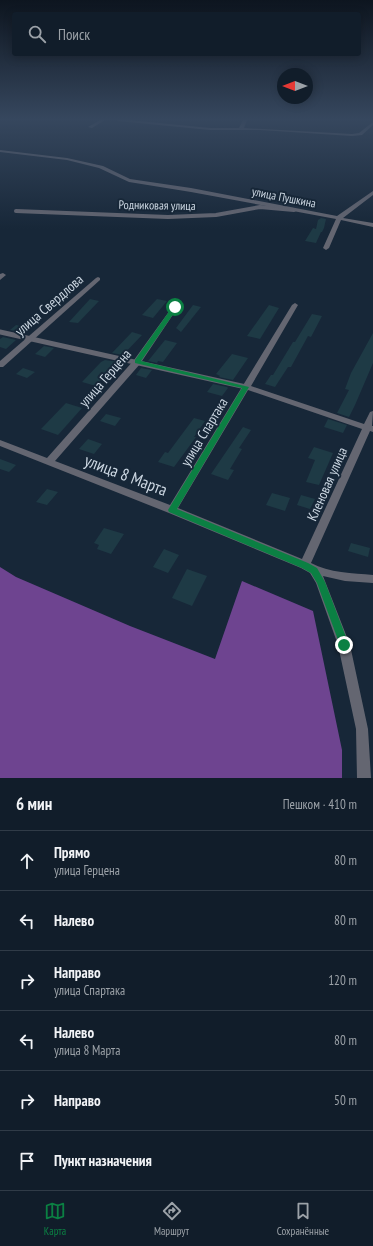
<!DOCTYPE html>
<html lang="ru">
<meta charset="utf-8">
<style>
:root{--surface:#111d2a;--page:#1e2a36;--text:#f1f3f6;--muted:#9ca2a8;--line:#303b47;--accent:#0b8043}
body{margin:0;font-family:"PT Sans Narrow",sans-serif;background:var(--page);color:var(--text)}
.compass{position:absolute;left:277px;top:68px;width:36px;height:36px;border-radius:50%;background:var(--surface);box-shadow:0 2px 10px #0003;rotate:270deg}
.stop{position:absolute;width:12px;height:12px;margin:-9px;border:3px solid #0b8043;border-radius:50%;background:#fff}
.stop.end{background:#0b8043;border-color:#fff;box-shadow:0 1px 4px #0008}
.list{margin:0;padding:0;list-style:none}
h2{display:flex;justify-content:space-between;align-items:center;height:52px;margin:0;padding:0 16px;font-size:17px}
h2 small{font-size:13px;font-weight:400;color:var(--muted)}
.list li{display:grid;grid-template-columns:26px 1fr auto;gap:12px;align-items:center;box-sizing:border-box;height:60px;padding:0 16px;border-top:1px solid var(--line)}
.list b{display:block;font-size:15px;white-space:nowrap}
.list p{margin:0;font-size:13px;white-space:nowrap;color:var(--muted)}
.list em{font-size:13px;font-style:normal;color:var(--muted)}
.icon{flex:none;width:22px;height:22px;fill:none;stroke:currentColor;stroke-width:2;stroke-linecap:round;stroke-linejoin:round}
.map{position:relative;flex:none;width:373px;height:778px;overflow:hidden}
.search{position:absolute;background:var(--surface);box-shadow:0 2px 10px #0003;left:12px;right:12px;top:12px;height:44px;display:flex;align-items:center;gap:10px;box-sizing:border-box;padding:0 14px;border-radius:4px;color:var(--muted);font-size:15px}
.sheet{height:412px;background:var(--surface)}
nav{display:flex;justify-content:space-around;align-items:center;box-sizing:border-box;height:56px;border-top:1px solid var(--line);background:var(--surface);font-size:11px;color:var(--muted)}
nav a{display:grid;justify-items:center;gap:2px}
nav .on{color:var(--accent)}
.map>svg:first-child{display:block}
.forest{fill:#6e4490}
.building{fill:#1e3a45}
.lines{fill:none;stroke-linecap:round;stroke-linejoin:round}
.lane-far1{stroke:#646671;stroke-width:4}
.lane{stroke:#646671;stroke-width:5}
.street{fill:#646671;fill-rule:evenodd}
.route{fill:#0b8043}
.labels{text-anchor:middle;dominant-baseline:central;stroke-width:4;stroke-linejoin:round;paint-order:stroke}
.far-street-label{font-size:12px;fill:#ccd7e2;stroke:#172738}
.street-label{font-size:14px;fill:#ccd7e2;stroke:#172738}
.near-street-label{font-size:17px;fill:#ccd7e2;stroke:#172738}
</style>
<div class="map">
<svg width="373" height="778" viewBox="0 0 373 778">
<rect width="100%" height="100%" fill="#172738"/>
<polygon class="forest" points="0,567 16,577 130,626 215,659 242,581 313,611 342,750 342,778 0,778"/>
<g class="building">
<polygon points="321,218 326,219 324,228 322,232 321,232 316,243 305,241 313,228 316,229 318,220"/>
<polygon points="90,299 99,301 78,323 69,322"/>
<polygon points="157,299 167,301 153,318 142,315"/>
<polygon points="193,305 201,307 181,332 176,328"/>
<polygon points="269,305 279,308 260,339 247,336"/>
<polygon points="312,314 322,316 311,337 308,336 291,367 288,367 275,387 265,384 271,375 273,375 293,342 295,342"/>
<polygon points="16,325 29,328 24,333 10,330"/>
<polygon points="132,332 142,335 123,355 112,353"/>
<polygon points="373,333 373,363 355,405 349,417 337,413 349,390 345,389 351,373"/>
<polygon points="3,337 16,340 6,349 0,347 0,339"/>
<polygon points="165,340 177,343 163,362 158,361 157,363 148,361"/>
<polygon points="44,346 54,348 45,357 35,354"/>
<polygon points="232,354 248,358 233,380 219,377 220,376 216,374"/>
<polygon points="105,360 118,362 111,371 109,371 96,386 82,382 101,362"/>
<polygon points="23,368 35,372 27,378 16,374"/>
<polygon points="141,368 152,370 146,378 136,375"/>
<polygon points="213,384 227,387 228,388 222,396 207,392"/>
<polygon points="66,403 82,408 58,435 41,429"/>
<polygon points="106,414 121,418 115,426 100,421"/>
<polygon points="194,418 205,421 194,437 196,437 174,467 158,462 165,452 168,453"/>
<polygon points="328,419 347,425 343,433 324,427"/>
<polygon points="243,427 251,430 239,448 242,449 230,469 234,470 228,480 211,474"/>
<polygon points="88,439 102,444 94,454 79,449"/>
<polygon points="314,447 333,453 319,485 306,482 315,460 308,458"/>
<polygon points="0,459 16,465 9,472 0,469"/>
<polygon points="47,489 58,492 47,505 36,502"/>
<polygon points="272,493 290,498 285,511 266,505"/>
<polygon points="301,495 315,499 310,509 297,505"/>
<polygon points="104,528 124,534 111,554 97,549 99,545 94,543"/>
<polygon points="351,543 370,548 368,557 348,551"/>
<polygon points="164,549 179,555 168,573 153,567"/>
<polygon points="187,569 207,576 192,606 172,598"/>
</g>
<g class="lines">
<polyline class="lane-far1" points="16,211 168,217 216,215 260,207 294,210"/>
<polyline class="lane" points="0,332 246,387"/>
<g class="street">
<polygon points="100,120 105,120 92,128 88,127"/>
<polygon points="116,120 129,120 210,128 239,128 243,120 247,120 244,128 352,134 359,133 373,122 373,125 362,135 352,136 260,130 210,130 118,121"/>
<polygon points="0,150 67,158 103,166 130,179 191,188 337,216 373,191 373,195 343,218 373,223 373,227 341,220 329,248 326,250 323,248 336,219 191,192 129,182 99,168 67,160 0,152"/>
<polygon points="3,273 6,275 0,280 0,274"/>
<polygon points="98,277 100,278 100,280 3,367 0,367 0,361 96,278"/>
<path d="M295,303L298,305L251,386L364,424L370,412L373,411L372,426H373V432L370,431L311,563C329,573 353,573 373,575V583L345,581L323,576L350,645L368,729L371,778H357L356,729L338,645L316,583L310,573L301,568L169,513L0,446V440L47,458L134,360L173,306H177L178,307L140,364L55,461L170,505L292,305ZM248,390L362,429L302,559L178,508Z"/>
</g>
</g>
<linearGradient id="sky" x2="0" y2="1"><stop stop-color="#0d151f"/><stop offset="0.52" stop-color="#36475e"/><stop offset="1" stop-color="#36475e" stop-opacity="0"/></linearGradient>
<rect width="373" height="229" fill="url(#sky)"/>
<polygon class="route" points="175,305 178,307 141,361 249,387 177,509 308,563 317,568 325,582 349,645 348,648 344,649 341,648 317,583 311,573 302,568 169,512 168,510 242,388 135,363 135,360 173,306"/>
<g class="labels">
<g class="far-street-label">
<text transform="translate(284 197) rotate(11)">улица Пушкина</text>
<text transform="translate(157 205) rotate(1)">Родниковая улица</text>
</g>
<g class="street-label">
<text transform="translate(49 305) rotate(-41)">улица Свердлова</text>
<text transform="translate(105 378) rotate(-49)">улица Герцена</text>
<text transform="translate(204 432) rotate(-59)">улица Спартака</text>
<text transform="translate(327 484) rotate(-66)">Кленовая улица</text>
</g>
<g class="near-street-label">
<text transform="translate(126 475) rotate(21)">улица 8 Марта</text>
</g>
</g>
</svg>
<svg class="compass" viewBox="-18 -18 36 36"><path d="M0-13l5 13h-10z" fill="#e53935"/><path d="M0 13l5-13h-10z" fill="#9ca2a8"/></svg>
<div class="stop" style="left:175px;top:307px"></div>
<div class="stop end" style="left:344px;top:645px"></div>
<div class="search"><svg class="icon" aria-label="search" viewBox="0 0 24 24"><circle cx="10" cy="10" r="6"/><path d="M15 15l6 6"/></svg>Поиск</div>
</div>
<section class="sheet">
<h2>6 мин<small>Пешком · 410 m</small></h2>
<ul class="list">
<li><svg class="icon" aria-label="ahead" viewBox="0 0 24 24"><path d="M12 20V5M6 11l6-6 6 6"/></svg><div><b>Прямо</b><p>улица Герцена</p></div><em>80 m</em></li>
<li><svg class="icon" aria-label="left" viewBox="0 0 24 24"><path d="M17 20v-9H6M10 6l-5 5 5 5"/></svg><div><b>Налево</b></div><em>80 m</em></li>
<li><svg class="icon" aria-label="right" viewBox="0 0 24 24"><path d="M7 20v-9h11M14 6l5 5-5 5"/></svg><div><b>Направо</b><p>улица Спартака</p></div><em>120 m</em></li>
<li><svg class="icon" aria-label="left" viewBox="0 0 24 24"><path d="M17 20v-9H6M10 6l-5 5 5 5"/></svg><div><b>Налево</b><p>улица 8 Марта</p></div><em>80 m</em></li>
<li><svg class="icon" aria-label="right" viewBox="0 0 24 24"><path d="M7 20v-9h11M14 6l5 5-5 5"/></svg><div><b>Направо</b></div><em>50 m</em></li>
<li><svg class="icon" aria-label="arrive" viewBox="0 0 24 24"><path d="M6 21V4h12l-3 4 3 4H6"/></svg><div><b>Пункт назначения</b></div></li>
</ul>
</section>
<nav>
<a class="on"><svg class="icon" aria-label="map" viewBox="0 0 24 24"><path d="M3 6l6-2 6 2 6-2v14l-6 2-6-2-6 2zM9 4v14M15 6v14"/></svg>Карта</a>
<a><svg class="icon" aria-label="directions" viewBox="0 0 24 24"><path d="M12 3l9 9-9 9-9-9zM9 14v-3h6M13 9l2 2-2 2"/></svg>Маршрут</a>
<a><svg class="icon" aria-label="saved" viewBox="0 0 24 24"><path d="M7 4h10v16l-5-4-5 4z"/></svg>Сохранённые</a>
</nav>
